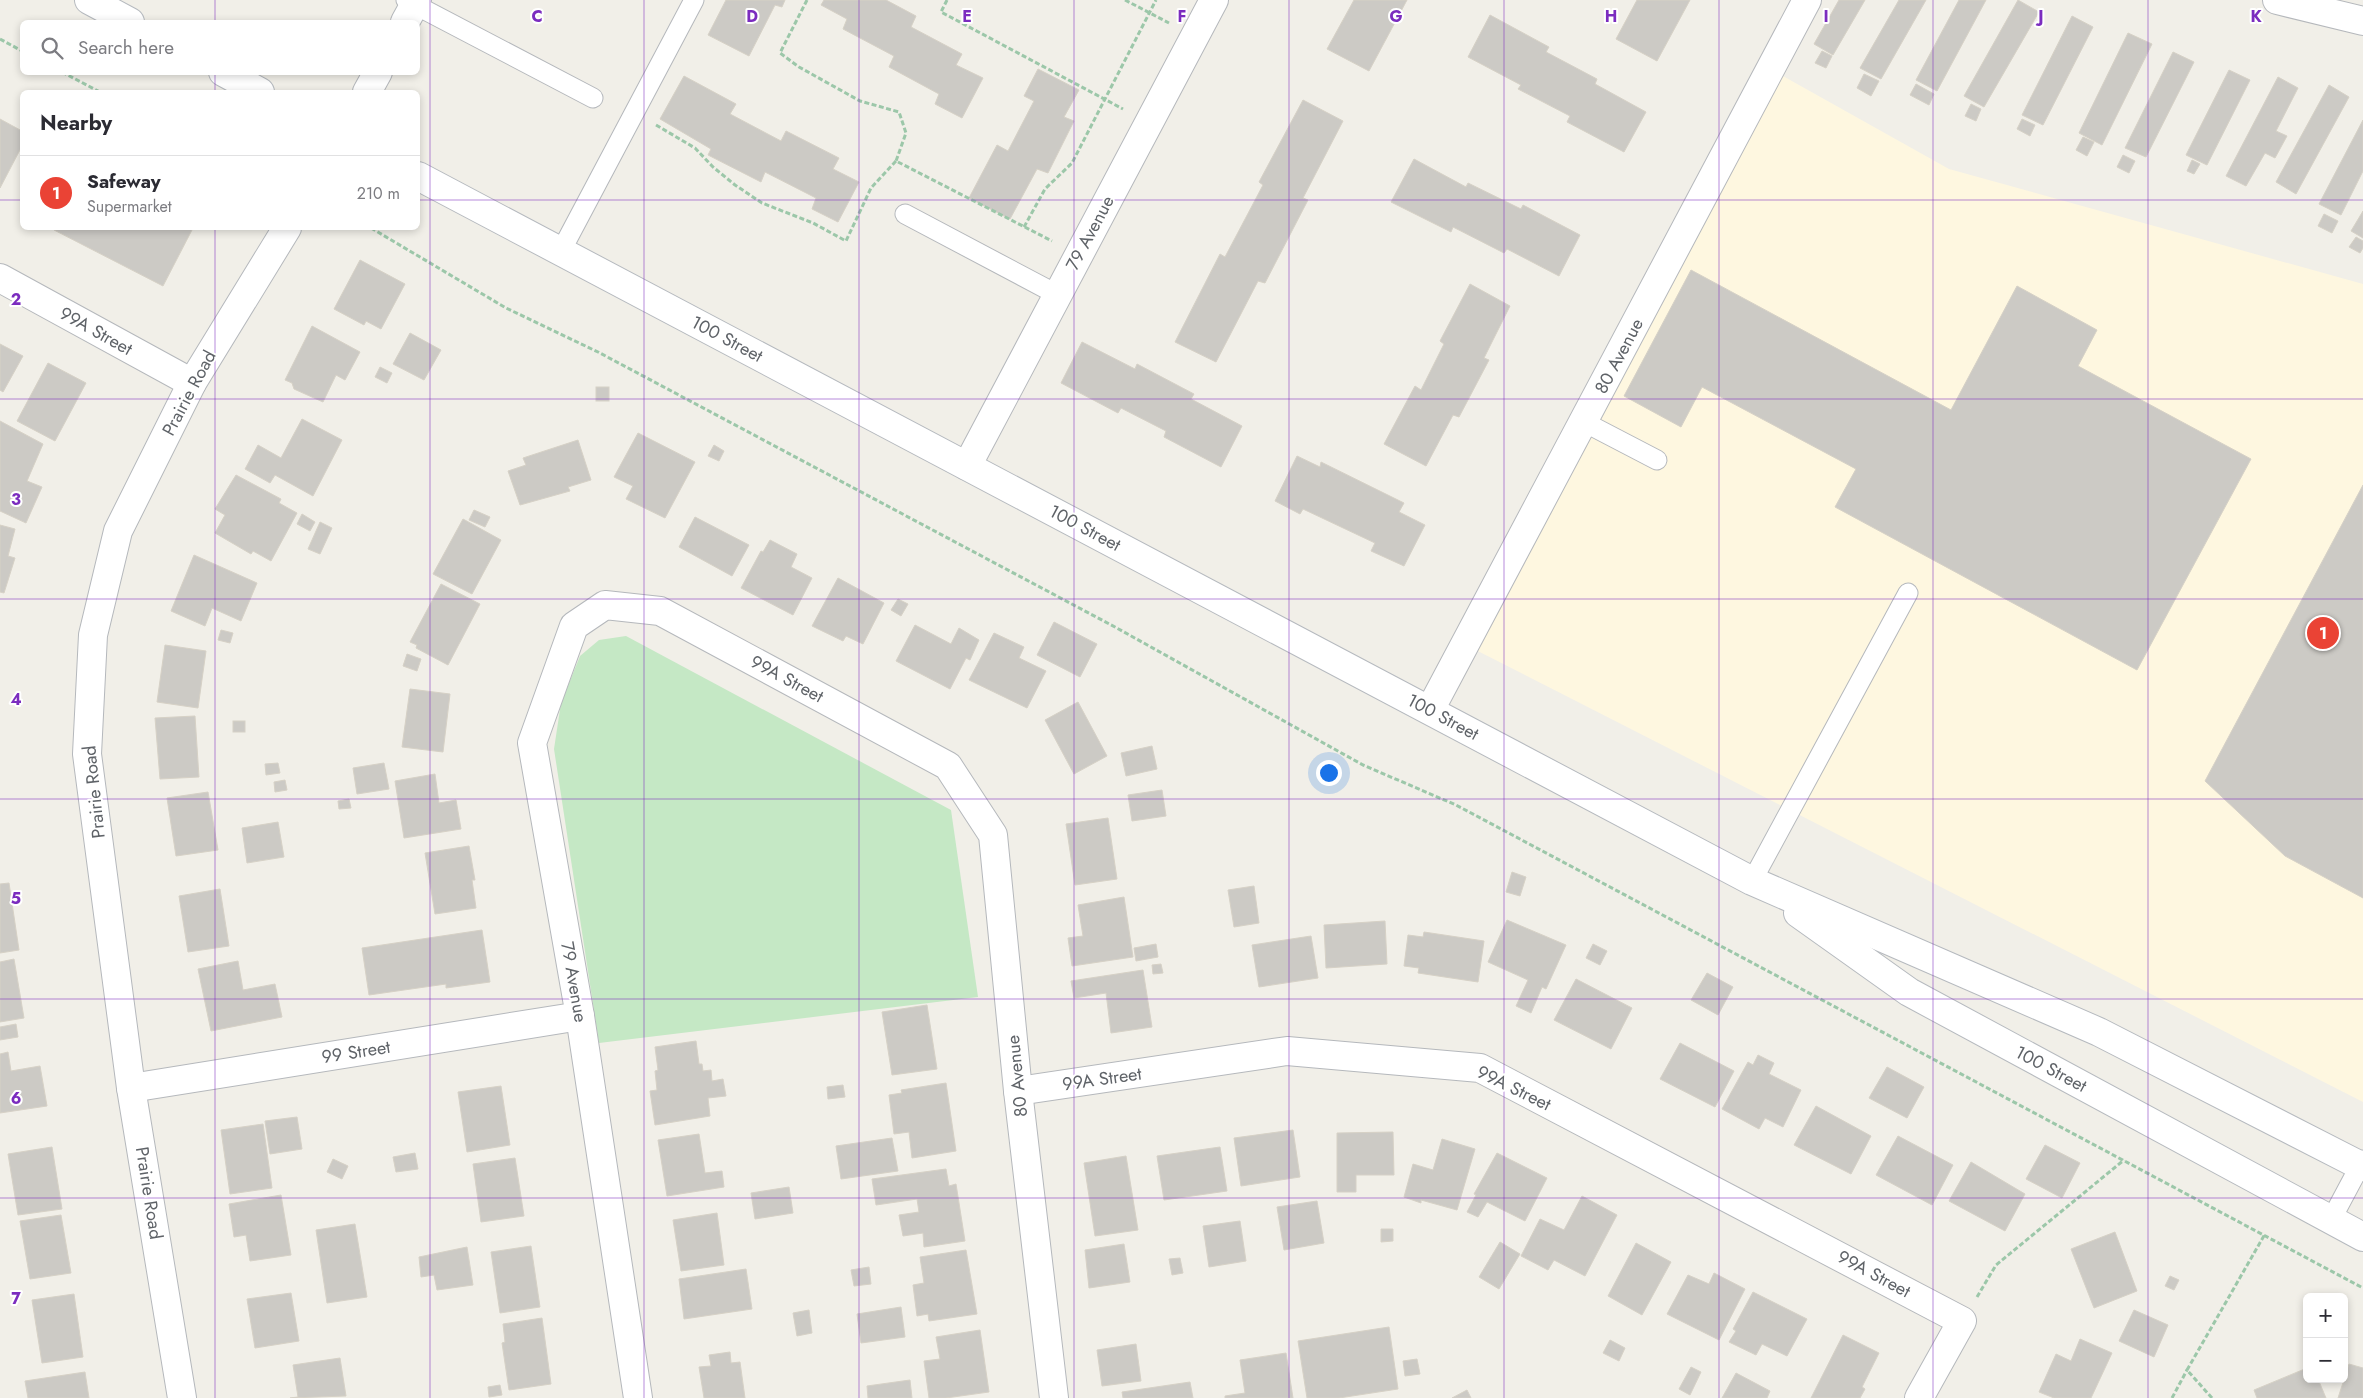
<!DOCTYPE html>
<meta charset="utf-8">
<style>
:root{--surface:#fff;--page:#f2f2f3;--text:#2b2b33;--muted:#7c7c81;--line:#e1e1e2;--accent:#ea4335}
body{margin:0;font-family:Jost,sans-serif;background:var(--page);color:var(--text)}
.controls{position:absolute;right:15px;bottom:15px;display:grid;overflow:hidden;border-radius:8px;box-shadow:0 2px 8px #0003}
.controls button{width:45px;height:45px;display:grid;place-items:center;padding:0;border:0;border-bottom:1px solid var(--line);background:var(--surface);color:var(--text);font:25px sans-serif}
.you{position:absolute;left:1328px;top:772px;width:18px;height:18px;margin:-12px;border:4px solid #fff;border-radius:50%;background:#1a73e8;box-shadow:0 0 0 8px #1a73e833}
.badge{display:grid;place-items:center;width:32px;height:32px;border-radius:50%;background:var(--accent);color:#fff;font-size:16px;font-weight:700}
.pin{position:absolute;translate:-50% -50%;border:2px solid #fff;box-shadow:0 1px 5px #0006}
.list{margin:0;padding:0;list-style:none}
h2{display:flex;justify-content:space-between;align-items:center;height:65px;margin:0;padding:0 20px;font-size:21px}
h2 small{font-size:16px;font-weight:400;color:var(--muted)}
.list li{display:grid;grid-template-columns:32px 1fr auto;gap:15px;align-items:center;box-sizing:border-box;height:75px;padding:0 20px;border-top:1px solid var(--line)}
.list b{display:block;font-size:19px;white-space:nowrap}
.list p{margin:0;font-size:16px;white-space:nowrap;color:var(--muted)}
.list em{font-size:16px;font-style:normal;color:var(--muted)}
.icon{flex:none;width:28px;height:28px;fill:none;stroke:currentColor;stroke-width:2;stroke-linecap:round;stroke-linejoin:round}
.map{position:relative;flex:none;width:2363px;height:1398px;overflow:hidden}
.search{position:absolute;background:var(--surface);box-shadow:0 2px 8px #0003;left:20px;top:20px;width:400px;height:55px;display:flex;align-items:center;gap:12px;box-sizing:border-box;padding:0 18px;border-radius:8px;color:var(--muted);font-size:19px}
.panel{position:absolute;background:var(--surface);box-shadow:0 2px 8px #0003;left:20px;top:90px;width:400px;height:140px;border-radius:8px}
.map>svg:first-child{display:block}
.commercial{fill:#fef7e0}
.green{fill:#c5e8c5}
.building{fill:#cccac5;stroke:#d6d1c6}
.lines{fill:none;stroke-linecap:round;stroke-linejoin:round}
.service-casing{stroke:#b5b8bc;stroke-width:21}
.minor-casing{stroke:#b5b8bc;stroke-width:30}
.tertiary-casing{stroke:#b5b8bc;stroke-width:30}
.secondary-casing{stroke:#b6babf;stroke-width:30}
.path{stroke:#9cc7a9;stroke-width:3;stroke-dasharray:5 2.5;stroke-linecap:butt}
.service{stroke:#fff;stroke-width:19}
.minor{stroke:#fff;stroke-width:28}
.tertiary{stroke:#fff;stroke-width:28}
.secondary{stroke:#fff;stroke-width:28}
.grid{fill:none;stroke:#7b2cbf;stroke-width:1;stroke-opacity:0.55}
.labels{text-anchor:middle;dominant-baseline:central;stroke-width:4;stroke-linejoin:round;paint-order:stroke}
.street-label{font-size:18px;fill:#5f6368;stroke:#fff}
.grid-label{font-size:16px;text-anchor:middle;font-weight:bold;fill:#7b2cbf;stroke:#fff;stroke-width:4;stroke-linejoin:round;paint-order:stroke}
</style>
<div class="map">
<svg width="2363" height="1398" viewBox="0 0 2363 1398">
<rect width="100%" height="100%" fill="#f1efe8"/>
<polygon class="commercial" points="1772,70 1949,169 2363,284 2363,1102 1464,644"/>
<polygon class="green" points="626,636 951,810 978,997 599,1043 554,749 561,703 580,656 599,640"/>
<g class="building">
<polygon points="726,0 785,0 782,7 775,5 749,56 708,35"/>
<polygon points="824,0 886,0 916,16 911,27 962,54 956,65 983,78 962,118 935,104 939,94 889,67 894,56 843,29 847,19 821,5"/>
<polygon points="1354,0 1407,0 1369,71 1327,49"/>
<polygon points="1637,0 1690,0 1657,61 1616,39"/>
<polygon points="1839,0 1865,0 1833,55 1814,44"/>
<polygon points="1899,0 1926,0 1881,79 1860,68"/>
<polygon points="1959,0 1986,0 1937,91 1916,80"/>
<polygon points="2018,0 2039,12 1984,107 1964,96"/>
<polygon points="1490,15 1549,47 1546,52 1597,79 1595,84 1646,112 1624,152 1567,122 1570,116 1518,89 1521,85 1468,57"/>
<polygon points="2072,16 2093,27 2043,125 2022,115"/>
<polygon points="2128,33 2152,44 2102,145 2079,133"/>
<polygon points="1822,51 1832,56 1826,68 1815,63"/>
<polygon points="2173,52 2194,62 2146,157 2125,148"/>
<polygon points="1038,69 1079,90 1064,117 1074,121 1048,173 1037,169 1010,219 969,198 997,145 1008,151 1034,101 1024,96"/>
<polygon points="2229,70 2250,80 2207,165 2186,155"/>
<polygon points="1864,74 1879,81 1871,96 1857,88"/>
<polygon points="684,76 736,104 730,114 781,141 786,131 839,158 833,169 859,182 838,222 812,209 816,198 765,172 761,182 708,155 711,149 660,119"/>
<polygon points="2278,77 2298,88 2276,131 2287,136 2275,158 2265,153 2246,186 2226,176"/>
<polygon points="1916,84 1934,94 1929,105 1910,95"/>
<polygon points="2329,85 2349,97 2296,194 2276,182"/>
<polygon points="1303,100 1343,121 1303,198 1308,200 1265,283 1258,281 1216,362 1175,342 1220,254 1225,257 1263,185 1259,182"/>
<polygon points="1971,104 1981,109 1976,121 1965,116"/>
<polygon points="0,119 22,131 22,146 0,188"/>
<polygon points="2022,119 2035,125 2030,136 2017,129"/>
<polygon points="2363,120 2363,171 2341,215 2319,204"/>
<polygon points="2083,137 2094,142 2087,156 2076,150"/>
<polygon points="2123,155 2135,161 2129,173 2117,167"/>
<polygon points="1414,159 1466,187 1468,183 1521,209 1523,205 1580,235 1559,276 1507,249 1504,253 1453,227 1451,232 1391,202"/>
<polygon points="2192,160 2200,164 2194,174 2187,171"/>
<polygon points="2363,211 2363,238 2351,231"/>
<polygon points="2324,214 2338,221 2332,233 2318,226"/>
<polygon points="55,228 193,228 163,286 54,230"/>
<polygon points="2356,237 2363,241 2363,248 2360,253 2349,247"/>
<polygon points="360,260 405,284 381,329 366,321 364,325 334,309"/>
<polygon points="1691,270 1951,410 2017,286 2097,330 2078,366 2251,459 2137,670 1835,507 1856,469 1702,387 1681,427 1624,396"/>
<polygon points="1470,284 1510,306 1484,358 1489,360 1459,417 1453,415 1426,466 1384,444 1415,386 1421,390 1444,344 1440,341"/>
<polygon points="312,326 360,352 345,380 336,375 323,402 294,389 292,383 285,380"/>
<polygon points="410,333 441,350 424,380 393,364"/>
<polygon points="1082,342 1135,369 1137,364 1194,394 1191,399 1242,426 1221,467 1164,437 1166,431 1121,408 1118,413 1061,383"/>
<polygon points="0,344 23,356 3,392 0,390"/>
<polygon points="48,363 86,383 55,441 17,421"/>
<polygon points="380,367 392,373 387,383 375,377"/>
<rect x="596" y="387" width="13" height="14"/>
<polygon points="302,419 342,440 313,496 275,475 270,483 245,469 258,445 281,458"/>
<polygon points="0,421 43,444 27,481 42,487 26,523 0,511"/>
<polygon points="638,433 695,462 665,518 626,499 633,486 614,477"/>
<polygon points="578,440 591,480 568,487 570,491 520,505 508,471 526,465 523,458"/>
<polygon points="714,445 724,451 719,461 708,456"/>
<polygon points="1297,456 1320,467 1321,462 1404,503 1399,512 1425,525 1404,566 1371,551 1375,543 1303,509 1300,514 1275,501"/>
<polygon points="236,475 281,499 279,503 297,513 271,561 253,551 251,554 215,533 225,515 215,509"/>
<polygon points="2363,485 2363,898 2285,856 2205,781"/>
<polygon points="474,510 490,517 485,527 469,520"/>
<polygon points="302,514 315,522 310,531 297,524"/>
<polygon points="695,517 749,545 732,576 679,547"/>
<polygon points="463,519 501,540 472,594 433,574"/>
<polygon points="320,522 332,528 320,554 308,549"/>
<polygon points="0,525 15,529 8,556 15,558 4,593 0,592"/>
<polygon points="770,540 797,554 791,567 812,578 793,615 741,588 761,551 763,552"/>
<polygon points="194,555 257,583 241,621 212,608 205,626 171,611"/>
<polygon points="838,578 884,603 863,644 846,636 843,641 812,626"/>
<polygon points="441,584 480,604 448,665 416,648 417,645 410,642"/>
<polygon points="898,599 908,604 901,616 891,610"/>
<polygon points="1054,622 1097,644 1080,677 1037,655"/>
<polygon points="915,625 951,644 959,628 979,640 970,660 966,658 950,689 896,661"/>
<polygon points="221,630 233,633 230,643 218,640"/>
<polygon points="994,633 1024,647 1019,658 1046,671 1027,708 969,680"/>
<polygon points="165,645 206,651 198,708 157,702"/>
<polygon points="407,654 421,659 417,671 403,666"/>
<polygon points="410,689 450,694 443,752 402,747"/>
<polygon points="1078,702 1107,756 1074,774 1045,720"/>
<polygon points="195,716 199,777 160,779 155,718"/>
<rect x="233" y="721" width="12" height="11"/>
<polygon points="1152,746 1157,769 1126,776 1121,753"/>
<polygon points="278,763 280,773 266,775 265,764"/>
<polygon points="384,763 389,789 357,794 353,768"/>
<polygon points="435,774 439,803 456,800 461,829 404,838 395,781"/>
<polygon points="285,780 287,790 275,792 274,782"/>
<polygon points="1162,790 1166,816 1132,821 1128,795"/>
<polygon points="208,792 218,850 176,856 167,798"/>
<polygon points="349,799 351,808 339,809 338,801"/>
<polygon points="1108,818 1117,879 1075,885 1066,824"/>
<polygon points="278,822 284,857 247,863 242,828"/>
<polygon points="469,846 475,880 472,880 476,908 435,914 425,853"/>
<polygon points="1512,872 1526,877 1520,896 1506,892"/>
<polygon points="9,883 19,950 0,953 0,884"/>
<polygon points="1254,886 1259,923 1234,927 1228,890"/>
<polygon points="220,889 229,946 188,952 179,896"/>
<polygon points="1124,897 1133,957 1072,966 1068,938 1083,936 1078,905"/>
<polygon points="1507,920 1566,945 1546,989 1542,987 1531,1013 1516,1006 1528,980 1488,962"/>
<polygon points="1385,921 1387,964 1326,968 1324,925"/>
<polygon points="482,930 490,982 446,988 446,984 369,995 362,948"/>
<polygon points="1424,932 1484,941 1478,982 1418,973 1419,968 1404,966 1408,935 1423,937"/>
<polygon points="1311,936 1318,978 1259,987 1252,945"/>
<polygon points="1156,944 1158,957 1136,961 1134,948"/>
<polygon points="1593,944 1607,951 1600,965 1586,958"/>
<polygon points="14,959 24,1018 0,1022 0,962"/>
<polygon points="238,961 243,990 275,984 282,1017 211,1031 198,969"/>
<polygon points="1161,964 1163,973 1153,974 1152,965"/>
<polygon points="1143,970 1152,1027 1111,1033 1106,993 1074,998 1071,981"/>
<polygon points="1707,973 1733,987 1718,1015 1691,1000"/>
<polygon points="1576,979 1632,1008 1611,1049 1554,1020"/>
<polygon points="927,1005 937,1069 892,1075 882,1012"/>
<polygon points="16,1024 18,1037 0,1040 0,1027"/>
<polygon points="696,1041 699,1064 702,1064 703,1071 711,1070 712,1081 723,1079 726,1096 708,1098 710,1116 655,1125 650,1091 657,1090 655,1071 658,1070 655,1047"/>
<polygon points="1680,1043 1734,1071 1715,1107 1660,1079"/>
<polygon points="8,1052 11,1071 40,1066 47,1106 0,1113 0,1054"/>
<polygon points="1758,1055 1774,1063 1769,1074 1801,1090 1783,1127 1765,1118 1759,1129 1722,1109 1748,1062 1753,1065"/>
<polygon points="1887,1067 1924,1087 1907,1118 1869,1098"/>
<polygon points="946,1083 956,1151 912,1158 909,1132 894,1134 889,1095 902,1093 901,1090"/>
<polygon points="843,1085 845,1097 828,1099 827,1087"/>
<polygon points="501,1086 510,1145 467,1152 458,1092"/>
<polygon points="1816,1106 1871,1136 1851,1174 1794,1145"/>
<polygon points="297,1117 302,1149 270,1154 265,1121"/>
<polygon points="263,1124 272,1188 230,1194 221,1130"/>
<polygon points="1293,1130 1300,1177 1241,1186 1234,1138"/>
<polygon points="1393,1132 1394,1175 1356,1175 1356,1192 1337,1192 1337,1133"/>
<polygon points="699,1134 705,1173 722,1171 724,1187 667,1196 658,1140"/>
<polygon points="1898,1136 1953,1165 1932,1205 1876,1175"/>
<polygon points="892,1138 898,1171 841,1179 836,1146"/>
<polygon points="1442,1139 1475,1149 1457,1210 1421,1200 1421,1203 1404,1197 1413,1164 1433,1170"/>
<polygon points="2045,1145 2080,1163 2062,1198 2026,1179"/>
<polygon points="52,1147 62,1209 18,1215 8,1154"/>
<polygon points="1220,1147 1227,1191 1164,1200 1157,1156"/>
<polygon points="415,1153 418,1169 396,1172 393,1157"/>
<polygon points="1497,1153 1547,1178 1525,1221 1487,1202 1478,1217 1467,1212 1476,1195 1474,1194"/>
<polygon points="1126,1156 1138,1230 1095,1236 1084,1163"/>
<polygon points="515,1158 524,1216 481,1222 473,1164"/>
<polygon points="333,1159 348,1166 342,1179 327,1172"/>
<polygon points="1971,1162 2025,1194 2005,1231 1949,1201"/>
<polygon points="946,1169 949,1186 956,1184 965,1241 924,1247 923,1233 903,1236 899,1215 919,1212 917,1199 876,1205 872,1179"/>
<polygon points="789,1187 793,1213 755,1219 751,1193"/>
<polygon points="281,1195 291,1255 250,1261 246,1235 234,1237 229,1204"/>
<polygon points="1582,1196 1617,1215 1585,1276 1554,1260 1548,1270 1521,1256 1540,1219 1564,1230"/>
<polygon points="1317,1201 1324,1243 1284,1250 1277,1207"/>
<polygon points="717,1213 724,1265 681,1271 673,1220"/>
<polygon points="61,1215 71,1273 30,1279 20,1221"/>
<polygon points="1240,1221 1246,1261 1209,1267 1203,1226"/>
<polygon points="355,1224 367,1297 327,1303 316,1230"/>
<polygon points="1381,1229 1393,1229 1393,1241 1381,1242"/>
<polygon points="2115,1232 2137,1291 2094,1308 2071,1249"/>
<polygon points="1500,1242 1520,1254 1499,1289 1479,1277"/>
<polygon points="1636,1243 1671,1262 1642,1315 1608,1296"/>
<polygon points="1124,1244 1130,1282 1089,1288 1085,1250"/>
<polygon points="531,1246 540,1307 500,1313 491,1252"/>
<polygon points="467,1247 473,1285 437,1290 434,1275 421,1277 419,1257"/>
<polygon points="966,1250 977,1314 929,1321 928,1314 917,1316 913,1285 924,1283 920,1257"/>
<polygon points="1180,1258 1183,1273 1172,1275 1169,1259"/>
<polygon points="869,1267 871,1284 854,1286 851,1270"/>
<polygon points="746,1269 752,1309 684,1319 679,1279"/>
<polygon points="1714,1273 1745,1289 1719,1340 1667,1314 1688,1275 1709,1284"/>
<polygon points="2170,1276 2179,1280 2174,1290 2165,1286"/>
<polygon points="1753,1292 1807,1319 1787,1356 1762,1344 1756,1355 1729,1342 1736,1331 1733,1329"/>
<polygon points="291,1293 299,1341 255,1348 247,1299"/>
<polygon points="74,1294 83,1357 42,1363 32,1300"/>
<polygon points="901,1307 905,1337 861,1343 857,1314"/>
<polygon points="809,1310 812,1333 797,1336 793,1313"/>
<polygon points="2134,1310 2168,1325 2154,1357 2119,1341"/>
<polygon points="542,1318 551,1384 509,1390 502,1343 505,1342 503,1324"/>
<polygon points="1389,1327 1398,1389 1339,1398 1307,1398 1298,1341"/>
<polygon points="980,1330 989,1392 946,1398 929,1398 924,1361 940,1359 936,1337"/>
<polygon points="1843,1335 1879,1353 1862,1387 1865,1389 1860,1398 1811,1398"/>
<polygon points="2080,1339 2112,1353 2091,1398 2054,1398 2039,1392 2056,1354 2071,1361"/>
<polygon points="1610,1340 1625,1348 1619,1361 1603,1353"/>
<polygon points="1136,1344 1141,1381 1102,1386 1097,1350"/>
<polygon points="730,1352 731,1363 740,1362 745,1398 704,1398 699,1367 711,1366 709,1355"/>
<polygon points="1286,1353 1293,1398 1225,1398 1225,1396 1245,1393 1240,1360"/>
<polygon points="340,1358 346,1396 290,1398 298,1397 293,1365"/>
<polygon points="1417,1359 1420,1374 1405,1376 1403,1361"/>
<polygon points="2349,1364 2363,1368 2363,1398 2338,1398"/>
<polygon points="1691,1367 1701,1372 1690,1395 1679,1389"/>
<polygon points="2307,1368 2307,1379 2318,1379 2326,1398 2257,1398 2254,1390"/>
<polygon points="85,1372 89,1398 28,1398 25,1381"/>
<polygon points="1736,1373 1770,1391 1767,1398 1722,1398"/>
<polygon points="910,1380 912,1398 868,1398 867,1386"/>
<polygon points="1190,1382 1193,1398 1123,1398 1122,1392"/>
<polygon points="500,1385 502,1395 489,1397 488,1387"/>
<polygon points="1467,1390 1471,1398 1452,1398"/>
</g>
<g class="lines">
<g class="service-casing">
<g id="service">
<polyline points="406,0 593,98"/>
<polyline points="905,214 1058,295"/>
<polyline points="561,251 694,0"/>
<polyline points="1584,422 1657,460"/>
<polyline points="1752,881 1908,593"/>
<polyline points="2331,1220 2363,1160"/>
</g>
</g>
<g class="minor-casing">
<g id="minor">
<polyline points="2277,0 2363,21"/>
<polyline points="405,22 417,0"/>
<polyline points="367,92 378,72"/>
<polyline points="0,278 192,383"/>
<polyline points="967,466 1214,0"/>
<polyline points="1430,710 1807,0"/>
<polyline points="131,1088 580,1016"/>
<polyline points="1018,1091 1287,1051 1480,1068 1962,1321 1919,1398"/>
<polyline points="638,1398 580,1016 532,743 574,626 605,605 660,611 948,766 993,835 1018,1091 1054,1398"/>
</g>
</g>
<g class="tertiary-casing">
<polyline id="tertiary" points="182,1398 131,1088 87,754 93,635 118,531 192,383 287,228"/>
</g>
<g class="secondary-casing">
<g id="secondary">
<polyline points="89,0 130,22"/>
<polyline points="223,72 260,92"/>
<polyline points="418,176 1752,881 2099,1032 2363,1167"/>
<polyline points="1798,913 1909,992 2363,1237"/>
</g>
</g>
<g class="path">
<polyline points="807,0 780,53 799,67 860,101 899,112 906,133 896,161 1052,241"/>
<polyline points="947,0 941,12 1123,109"/>
<polyline points="1125,0 1169,23"/>
<polyline points="0,39 22,51"/>
<polyline points="62,72 100,92"/>
<polyline points="656,125 695,148 713,167 735,185 762,203 813,223 846,241 871,188 896,161"/>
<polyline points="1024,227 1045,189 1072,163 1156,0"/>
<polyline points="371,228 506,308 598,352 1115,627 1363,765 1456,805 2363,1288"/>
<polyline points="1977,1297 1996,1265 2124,1160"/>
<polyline points="2172,1398 2187,1370"/>
<polyline points="2212,1398 2187,1370 2265,1234"/>
</g>
<use href="#service" class="service"/>
<use href="#minor" class="minor"/>
<use href="#tertiary" class="tertiary"/>
<use href="#secondary" class="secondary"/>
</g>
<path class="grid" d="M215,0V22M430,0V1398M644,0V1398M859,0V1398M1074,0V1398M1289,0V1398M1504,0V1398M1719,0V1398M1933,0V1398M2148,0V1398M215,72V92M0,200H22M418,200H2363M215,228V1398M0,399H2363M0,599H2363M0,799H2363M0,999H2363M0,1198H2363"/>
<g class="labels">
<g class="street-label">
<text transform="translate(1090 233) rotate(-62)">79 Avenue</text>
<text transform="translate(96 331) rotate(29)">99A Street</text>
<text transform="translate(727 339) rotate(28)">100 Street</text>
<text transform="translate(1619 356) rotate(-62)">80 Avenue</text>
<text transform="translate(189 393) rotate(-62)">Prairie Road</text>
<text transform="translate(1085 528) rotate(28)">100 Street</text>
<text transform="translate(787 679) rotate(28)">99A Street</text>
<text transform="translate(1443 717) rotate(28)">100 Street</text>
<text transform="translate(94 792) rotate(-96)">Prairie Road</text>
<text transform="translate(574 982) rotate(80)">79 Avenue</text>
<text transform="translate(356 1052) rotate(-9)">99 Street</text>
<text transform="translate(2051 1069) rotate(28)">100 Street</text>
<text transform="translate(1017 1076) rotate(-96)">80 Avenue</text>
<text transform="translate(1102 1079) rotate(-8)">99A Street</text>
<text transform="translate(1514 1088) rotate(26)">99A Street</text>
<text transform="translate(149 1193) rotate(81)">Prairie Road</text>
<text transform="translate(1874 1274) rotate(28)">99A Street</text>
</g>
</g>
<g class="grid-label">
<text x="537" y="22">C</text>
<text x="752" y="22">D</text>
<text x="967" y="22">E</text>
<text x="1182" y="22">F</text>
<text x="1396" y="22">G</text>
<text x="1611" y="22">H</text>
<text x="1826" y="22">I</text>
<text x="2041" y="22">J</text>
<text x="2256" y="22">K</text>
<text x="16" y="305">2</text>
<text x="16" y="505">3</text>
<text x="16" y="705">4</text>
<text x="16" y="904">5</text>
<text x="16" y="1104">6</text>
<text x="16" y="1304">7</text>
</g>
</svg>
<div class="controls">
<button>+</button>
<button>−</button>
</div>
<div class="you"></div>
<div class="pin badge" style="left:2323px;top:633px">1</div>
<div class="search"><svg class="icon" aria-label="search" viewBox="0 0 24 24"><circle cx="10" cy="10" r="6"/><path d="M15 15l6 6"/></svg>Search here</div>
<section class="panel">
<h2>Nearby<small></small></h2>
<ul class="list">
<li><span class="badge">1</span><div><b>Safeway</b><p>Supermarket</p></div><em>210 m</em></li>
</ul>
</section>
</div>
